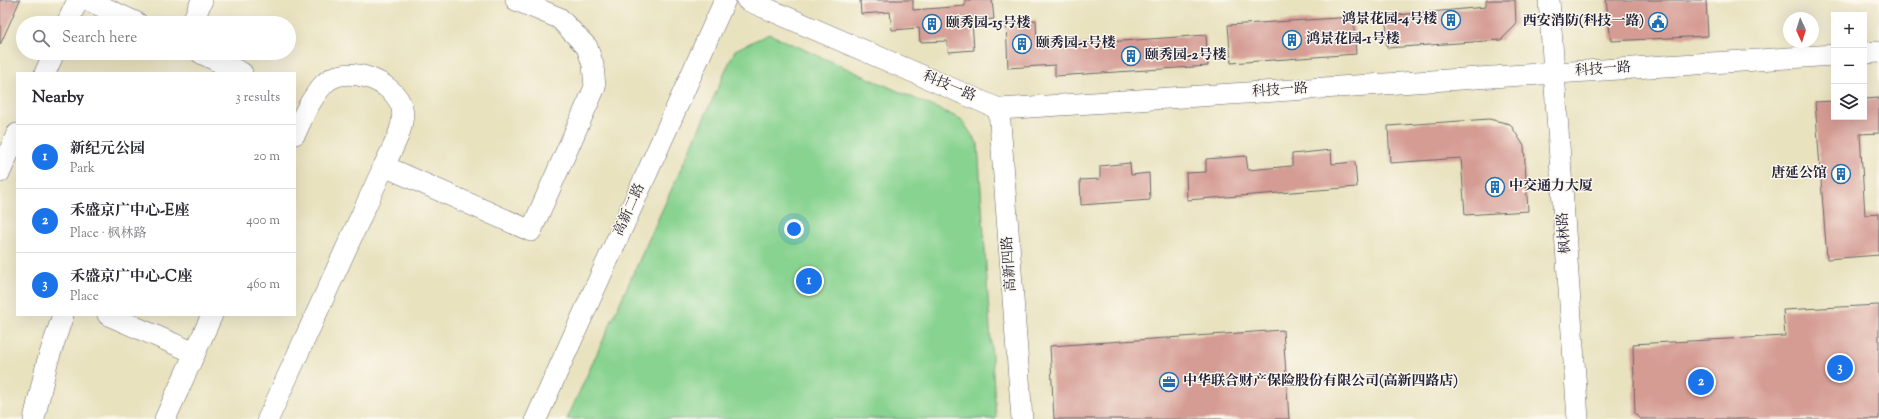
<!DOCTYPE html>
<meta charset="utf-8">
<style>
:root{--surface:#fff;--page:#f7f7f7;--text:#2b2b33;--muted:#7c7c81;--line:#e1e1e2;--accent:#1a73e8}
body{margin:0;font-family:"Sorts Mill Goudy","Noto Serif SC",serif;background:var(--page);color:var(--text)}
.controls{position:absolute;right:12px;top:12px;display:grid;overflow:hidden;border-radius:0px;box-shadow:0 4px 16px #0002}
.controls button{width:36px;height:36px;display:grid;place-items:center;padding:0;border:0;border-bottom:1px solid var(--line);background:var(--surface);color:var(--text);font:20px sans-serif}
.compass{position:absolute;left:1783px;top:12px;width:36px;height:36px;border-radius:50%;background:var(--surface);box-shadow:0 4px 16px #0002;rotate:176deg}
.you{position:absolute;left:794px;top:229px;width:14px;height:14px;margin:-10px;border:3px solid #fff;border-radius:50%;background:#1a73e8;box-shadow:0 0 0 6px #1a73e833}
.badge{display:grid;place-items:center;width:26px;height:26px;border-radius:50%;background:var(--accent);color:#fff;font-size:13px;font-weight:700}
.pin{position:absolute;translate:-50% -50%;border:2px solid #fff;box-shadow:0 1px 4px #0006}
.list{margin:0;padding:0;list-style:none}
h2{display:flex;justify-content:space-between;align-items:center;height:52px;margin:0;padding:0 16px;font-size:17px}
h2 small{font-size:13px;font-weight:400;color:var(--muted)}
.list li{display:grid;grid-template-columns:26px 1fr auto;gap:12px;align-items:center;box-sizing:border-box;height:64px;padding:0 16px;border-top:1px solid var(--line)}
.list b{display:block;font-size:15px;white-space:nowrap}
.list p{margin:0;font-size:13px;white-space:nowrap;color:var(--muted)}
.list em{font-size:13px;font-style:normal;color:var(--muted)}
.icon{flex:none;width:22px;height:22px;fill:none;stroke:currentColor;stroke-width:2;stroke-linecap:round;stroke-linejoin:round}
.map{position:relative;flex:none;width:1879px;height:419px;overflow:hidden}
.search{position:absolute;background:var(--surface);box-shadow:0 4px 16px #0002;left:16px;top:16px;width:280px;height:44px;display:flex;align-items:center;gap:10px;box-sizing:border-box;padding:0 14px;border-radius:22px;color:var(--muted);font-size:15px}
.panel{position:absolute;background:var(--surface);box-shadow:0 4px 16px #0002;left:16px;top:72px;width:280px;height:244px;border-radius:0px}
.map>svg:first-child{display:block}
.green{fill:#88d390;stroke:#557a66}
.building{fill:#d59c94}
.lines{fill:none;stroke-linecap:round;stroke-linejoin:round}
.minor-casing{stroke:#686569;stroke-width:22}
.minor{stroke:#fff;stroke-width:21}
.labels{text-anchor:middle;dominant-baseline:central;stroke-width:3;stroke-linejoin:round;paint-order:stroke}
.poi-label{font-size:14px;font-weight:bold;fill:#22223b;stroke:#fbf7ec;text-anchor:start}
.street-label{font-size:14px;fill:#22223b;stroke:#fbf7ec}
</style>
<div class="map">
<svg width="1879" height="419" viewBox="0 0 1879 419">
<rect width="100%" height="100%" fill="#fbf7ec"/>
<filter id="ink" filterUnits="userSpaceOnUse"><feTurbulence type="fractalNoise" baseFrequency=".025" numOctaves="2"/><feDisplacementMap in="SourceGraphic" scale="8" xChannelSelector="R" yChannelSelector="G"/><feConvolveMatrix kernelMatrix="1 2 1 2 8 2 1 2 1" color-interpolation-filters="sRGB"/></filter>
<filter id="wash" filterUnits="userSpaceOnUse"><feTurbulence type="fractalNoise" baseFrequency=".012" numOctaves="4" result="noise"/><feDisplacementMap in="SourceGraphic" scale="16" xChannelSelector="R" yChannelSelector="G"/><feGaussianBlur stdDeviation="0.9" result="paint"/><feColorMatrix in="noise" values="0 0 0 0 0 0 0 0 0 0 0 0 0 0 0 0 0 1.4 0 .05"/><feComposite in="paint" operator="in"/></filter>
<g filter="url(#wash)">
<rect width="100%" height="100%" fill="#e9e2bf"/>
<polygon class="green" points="769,34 961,119 978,144 996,419 567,419 735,50"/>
<g id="blocks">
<g class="building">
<polygon points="0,0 20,0 0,45"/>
<polygon points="860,0 913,0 913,10 965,6 965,0 992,0 994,19 972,21 974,50 948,52 947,41 920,42 919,28 892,30 890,12 861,14"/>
<polygon points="1486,0 1515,0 1516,25 1501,40 1387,48 1386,16 1486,7"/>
<polygon points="1606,0 1706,0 1708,36 1611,41"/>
<polygon points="1353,17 1356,54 1231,63 1228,25"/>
<polygon points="1036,20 1037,47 1206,35 1208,66 1055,76 1055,65 1008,68 1006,22"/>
<polygon points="1879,98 1879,133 1860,134 1865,215 1879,214 1879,255 1827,259 1815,102 1834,101 1834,117 1864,117 1864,99"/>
<polygon points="1489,119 1510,124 1524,146 1528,211 1465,215 1461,158 1390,163 1388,126"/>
<polygon points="1331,150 1332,164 1355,162 1357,187 1187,200 1186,173 1206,172 1206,159 1246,156 1248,170 1292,166 1292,154"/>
<polygon points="1130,163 1131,175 1149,173 1150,200 1081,205 1080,180 1100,179 1100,166"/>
<polygon points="1879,305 1879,419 1640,419 1635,414 1633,344 1785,336 1783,310"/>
<polygon points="1283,330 1289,419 1054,419 1050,346"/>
</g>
</g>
</g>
<g filter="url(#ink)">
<use href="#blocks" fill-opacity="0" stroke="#686569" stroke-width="1"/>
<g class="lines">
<g class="minor-casing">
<g id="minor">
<polyline points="88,0 137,23"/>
<polyline points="747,0 999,109 1834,55"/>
<polyline points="1549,0 1578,419"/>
<polyline points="67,23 78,0"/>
<polyline points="192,23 202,0"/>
<polyline points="201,53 242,73"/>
<polyline points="1864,53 1879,52"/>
<polyline points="45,73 54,53"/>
<polyline points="999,109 1022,419"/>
<polyline points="384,166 531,231 595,87 593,65 587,47 559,18 516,0"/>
<polyline points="0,172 17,134"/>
<polyline points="108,315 195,353"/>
<polyline points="34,419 47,363 63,315"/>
<polyline points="165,419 212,315"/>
<path d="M268,419L384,166C391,150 406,127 402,108C395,81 345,62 324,84C311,98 303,116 295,134"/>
<polyline points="536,419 725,0"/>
</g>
</g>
<use href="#minor" class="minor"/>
</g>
</g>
<defs>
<g id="building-ring" transform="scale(1)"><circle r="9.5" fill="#fbf7ec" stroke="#1f6fb2" stroke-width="1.5"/><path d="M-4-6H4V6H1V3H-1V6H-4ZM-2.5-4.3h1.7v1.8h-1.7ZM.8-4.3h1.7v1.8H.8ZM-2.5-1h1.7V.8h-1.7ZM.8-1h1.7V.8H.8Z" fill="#1f6fb2"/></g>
<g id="civic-ring" transform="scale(1)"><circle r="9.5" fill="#fbf7ec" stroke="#1f6fb2" stroke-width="1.5"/><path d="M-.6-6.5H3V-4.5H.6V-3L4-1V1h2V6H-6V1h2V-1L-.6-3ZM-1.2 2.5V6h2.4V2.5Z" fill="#1f6fb2"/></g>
<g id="office-ring" transform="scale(1)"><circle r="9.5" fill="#fbf7ec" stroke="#1f6fb2" stroke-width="1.5"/><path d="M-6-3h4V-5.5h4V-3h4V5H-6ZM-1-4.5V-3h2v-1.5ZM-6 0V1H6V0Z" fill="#1f6fb2"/></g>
</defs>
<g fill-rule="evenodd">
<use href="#building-ring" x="1451" y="20"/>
<use href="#civic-ring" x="1658" y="22"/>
<use href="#building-ring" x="932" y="24"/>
<use href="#building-ring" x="1292" y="40"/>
<use href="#building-ring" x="1022" y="44"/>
<use href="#building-ring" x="1131" y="56"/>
<use href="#building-ring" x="1841" y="174"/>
<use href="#building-ring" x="1495" y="187"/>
<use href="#office-ring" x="1169" y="382"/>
</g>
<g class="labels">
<g class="poi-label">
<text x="1437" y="20" text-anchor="end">鸿景花园-4号楼</text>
<text x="1644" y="22" text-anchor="end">西安消防(科技一路)</text>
<text x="946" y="24">颐秀园-15号楼</text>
<text x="1306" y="40">鸿景花园-1号楼</text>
<text x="1036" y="44">颐秀园-1号楼</text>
<text x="1145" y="56">颐秀园-2号楼</text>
<text x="1827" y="174" text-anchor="end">唐延公馆</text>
<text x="1509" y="187">中交通力大厦</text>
<text x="1183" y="382">中华联合财产保险股份有限公司(高新四路店)</text>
</g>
<g class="street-label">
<text transform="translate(1603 70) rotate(-4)">科技一路</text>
<text transform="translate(949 87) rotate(23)">科技一路</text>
<text transform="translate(1280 91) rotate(-4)">科技一路</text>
<text transform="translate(630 210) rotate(-66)">高新二路</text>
<text transform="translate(1565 233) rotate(-94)">枫林路</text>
<text transform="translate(1010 264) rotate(-94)">高新四路</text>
</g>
</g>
</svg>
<div class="controls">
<button>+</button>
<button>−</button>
<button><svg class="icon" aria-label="layers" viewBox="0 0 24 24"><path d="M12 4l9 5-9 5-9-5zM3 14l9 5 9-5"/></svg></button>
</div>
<svg class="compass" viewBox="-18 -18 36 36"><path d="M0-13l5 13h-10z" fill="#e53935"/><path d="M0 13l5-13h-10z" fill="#7c7c81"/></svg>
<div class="you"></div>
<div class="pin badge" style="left:809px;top:281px">1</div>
<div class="pin badge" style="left:1701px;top:382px">2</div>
<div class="pin badge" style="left:1840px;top:368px">3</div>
<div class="search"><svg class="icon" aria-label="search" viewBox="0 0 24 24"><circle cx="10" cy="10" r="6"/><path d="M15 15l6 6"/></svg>Search here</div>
<section class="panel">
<h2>Nearby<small>3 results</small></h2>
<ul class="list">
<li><span class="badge">1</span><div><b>新纪元公园</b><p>Park</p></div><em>20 m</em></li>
<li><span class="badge">2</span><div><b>禾盛京广中心-E座</b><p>Place · 枫林路</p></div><em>400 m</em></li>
<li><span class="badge">3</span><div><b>禾盛京广中心-C座</b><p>Place</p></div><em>460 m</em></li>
</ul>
</section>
</div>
